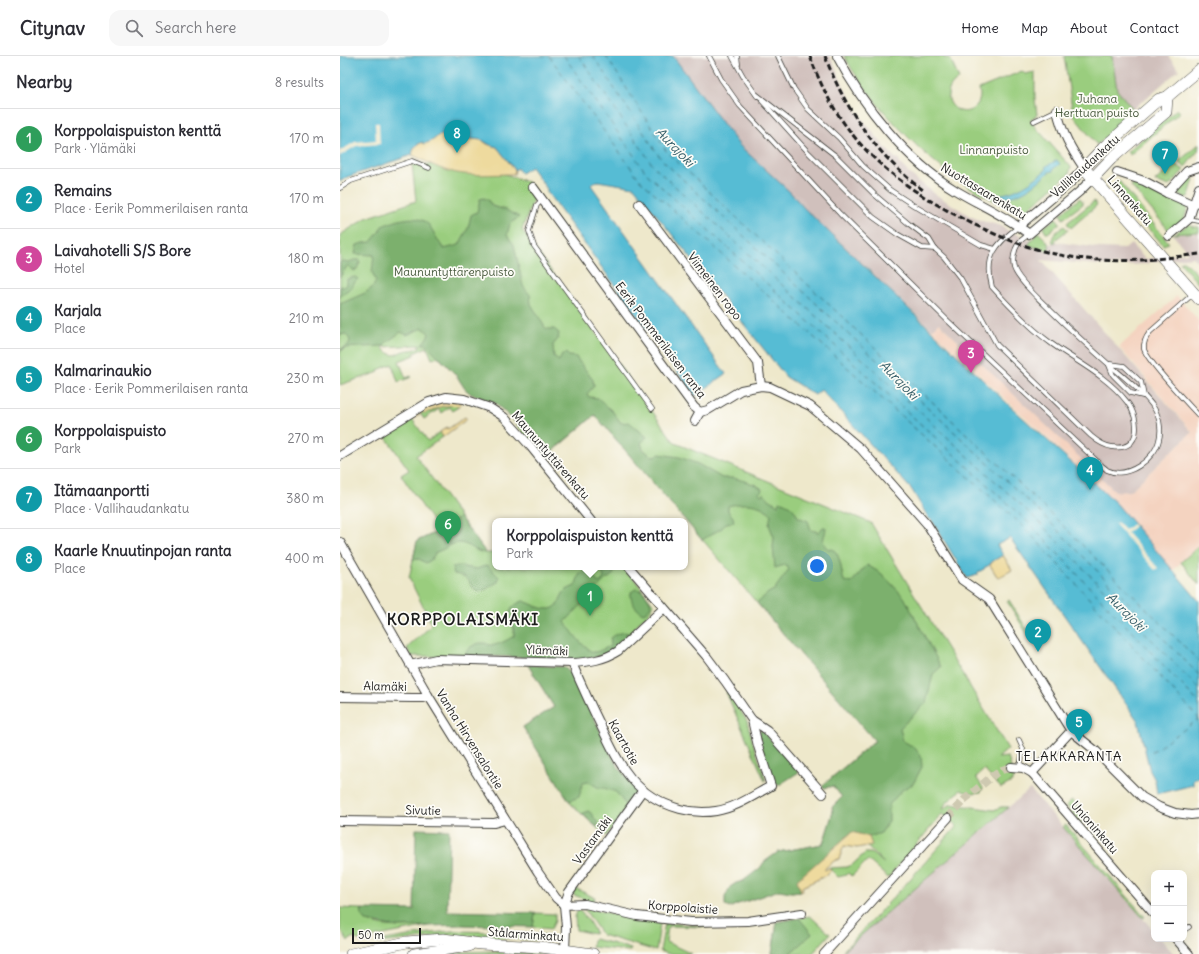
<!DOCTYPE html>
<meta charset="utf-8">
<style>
:root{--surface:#fff;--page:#f7f7f7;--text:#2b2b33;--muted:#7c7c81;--line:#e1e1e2;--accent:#b45309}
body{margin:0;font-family:Delius,sans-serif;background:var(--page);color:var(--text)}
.controls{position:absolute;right:12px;bottom:12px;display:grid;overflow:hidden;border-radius:8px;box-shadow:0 4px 16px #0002}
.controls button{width:36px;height:36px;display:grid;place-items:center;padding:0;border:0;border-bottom:1px solid var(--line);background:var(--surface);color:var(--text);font:20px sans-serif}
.scale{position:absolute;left:12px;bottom:10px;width:69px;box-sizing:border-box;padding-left:4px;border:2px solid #1c1c1c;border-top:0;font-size:11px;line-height:14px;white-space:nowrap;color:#1c1c1c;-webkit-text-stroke:3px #fdfcf7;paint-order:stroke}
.you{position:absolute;left:477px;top:510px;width:14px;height:14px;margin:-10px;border:3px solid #fff;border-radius:50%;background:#1a73e8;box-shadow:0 0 0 6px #1a73e833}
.badge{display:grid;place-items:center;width:26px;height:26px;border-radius:50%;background:var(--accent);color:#fff;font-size:13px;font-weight:700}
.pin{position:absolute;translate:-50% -33px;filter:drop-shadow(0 1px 2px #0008)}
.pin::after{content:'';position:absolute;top:21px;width:14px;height:12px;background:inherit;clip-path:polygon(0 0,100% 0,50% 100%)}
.popup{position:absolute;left:152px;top:462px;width:196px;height:52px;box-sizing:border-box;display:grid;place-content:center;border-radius:8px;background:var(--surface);filter:drop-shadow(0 1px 3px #0005);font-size:13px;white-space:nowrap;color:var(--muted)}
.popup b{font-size:15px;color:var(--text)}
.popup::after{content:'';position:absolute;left:50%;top:100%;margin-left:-8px;border:8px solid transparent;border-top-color:var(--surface)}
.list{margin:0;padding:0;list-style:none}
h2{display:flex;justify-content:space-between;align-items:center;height:52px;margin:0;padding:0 16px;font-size:17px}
h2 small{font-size:13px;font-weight:400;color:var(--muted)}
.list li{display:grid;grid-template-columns:26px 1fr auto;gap:12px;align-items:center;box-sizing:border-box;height:60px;padding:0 16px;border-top:1px solid var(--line)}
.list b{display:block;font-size:15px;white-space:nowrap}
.list p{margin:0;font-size:13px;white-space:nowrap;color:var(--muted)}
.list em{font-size:13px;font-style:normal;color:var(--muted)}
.icon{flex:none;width:22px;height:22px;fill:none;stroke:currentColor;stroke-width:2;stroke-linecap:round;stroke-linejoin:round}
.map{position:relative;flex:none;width:859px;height:898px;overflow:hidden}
header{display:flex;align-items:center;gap:24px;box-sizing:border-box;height:56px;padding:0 20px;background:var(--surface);border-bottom:1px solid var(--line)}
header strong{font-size:19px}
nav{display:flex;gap:22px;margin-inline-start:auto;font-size:14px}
.search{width:280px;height:36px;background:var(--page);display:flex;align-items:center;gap:10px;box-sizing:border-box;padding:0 14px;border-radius:12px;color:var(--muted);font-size:15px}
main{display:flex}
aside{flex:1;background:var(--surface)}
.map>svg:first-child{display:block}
.built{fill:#f4d3c0}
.industrial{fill:#d0c0bc}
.green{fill:#9acd7e;stroke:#5b744d;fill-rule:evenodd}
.forest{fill:#7bb06d;stroke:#4c6644}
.sand{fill:#eeda9e;stroke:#857b5d}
.water{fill:#56bcd4;stroke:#396c78}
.pier{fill:#eee8cb}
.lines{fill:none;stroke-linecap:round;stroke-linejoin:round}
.ferry{stroke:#335c66;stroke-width:1;stroke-dasharray:5 4;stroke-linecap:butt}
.street-tunnel{stroke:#cec9b1;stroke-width:8;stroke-dasharray:8 4;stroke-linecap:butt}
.lane-casing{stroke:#3c3b36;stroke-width:5.5}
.street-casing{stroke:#3c3b36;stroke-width:10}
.secondary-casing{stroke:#3c3b36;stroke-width:12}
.lane{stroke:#fff;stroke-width:4}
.street{stroke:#fff;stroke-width:8}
.secondary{stroke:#fff;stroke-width:11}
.rail{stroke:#1c1c1c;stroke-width:3;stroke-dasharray:6 3;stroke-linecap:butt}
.labels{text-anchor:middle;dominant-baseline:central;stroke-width:3.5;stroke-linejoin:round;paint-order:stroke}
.park-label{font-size:12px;fill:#485a3e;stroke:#fdfcf7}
.street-label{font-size:12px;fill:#1c1c1c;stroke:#fdfcf7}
.water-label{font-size:13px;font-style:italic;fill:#335c66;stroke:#fdfcf7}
.neighbourhood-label{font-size:13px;letter-spacing:1px;fill:#1c1c1c;stroke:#fdfcf7}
.district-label{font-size:16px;font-weight:bold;letter-spacing:1px;fill:#1c1c1c;stroke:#fdfcf7}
</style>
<header>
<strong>Citynav</strong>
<div class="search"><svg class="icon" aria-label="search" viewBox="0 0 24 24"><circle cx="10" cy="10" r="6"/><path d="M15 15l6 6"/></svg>Search here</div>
<nav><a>Home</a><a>Map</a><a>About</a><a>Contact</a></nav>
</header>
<main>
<aside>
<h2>Nearby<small>8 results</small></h2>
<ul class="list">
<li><span class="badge" style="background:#2e9e5b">1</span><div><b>Korppolaispuiston kenttä</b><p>Park · Ylämäki</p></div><em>170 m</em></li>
<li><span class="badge" style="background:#0f9aa8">2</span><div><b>Remains</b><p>Place · Eerik Pommerilaisen ranta</p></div><em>170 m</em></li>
<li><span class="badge" style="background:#d1479c">3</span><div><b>Laivahotelli S/S Bore</b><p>Hotel</p></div><em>180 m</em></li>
<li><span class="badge" style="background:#0f9aa8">4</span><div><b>Karjala</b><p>Place</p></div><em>210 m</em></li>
<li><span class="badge" style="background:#0f9aa8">5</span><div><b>Kalmarinaukio</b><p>Place · Eerik Pommerilaisen ranta</p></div><em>230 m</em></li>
<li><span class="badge" style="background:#2e9e5b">6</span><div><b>Korppolaispuisto</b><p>Park</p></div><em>270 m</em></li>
<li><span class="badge" style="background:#0f9aa8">7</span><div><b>Itämaanportti</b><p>Place · Vallihaudankatu</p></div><em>380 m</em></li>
<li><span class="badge" style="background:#0f9aa8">8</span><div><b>Kaarle Knuutinpojan ranta</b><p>Place</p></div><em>400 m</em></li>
</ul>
</aside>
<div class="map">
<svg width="859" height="898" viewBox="0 0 859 898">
<rect width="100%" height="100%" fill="#fdfcf7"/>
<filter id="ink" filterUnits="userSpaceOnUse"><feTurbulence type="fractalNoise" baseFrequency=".025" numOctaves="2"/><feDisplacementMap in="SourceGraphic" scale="8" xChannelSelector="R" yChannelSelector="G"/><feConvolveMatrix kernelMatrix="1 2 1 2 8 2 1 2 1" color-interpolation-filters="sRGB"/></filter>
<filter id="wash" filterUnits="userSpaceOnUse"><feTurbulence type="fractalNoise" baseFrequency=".012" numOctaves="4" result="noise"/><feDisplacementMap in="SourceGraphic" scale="16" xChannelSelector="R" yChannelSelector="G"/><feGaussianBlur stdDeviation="0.9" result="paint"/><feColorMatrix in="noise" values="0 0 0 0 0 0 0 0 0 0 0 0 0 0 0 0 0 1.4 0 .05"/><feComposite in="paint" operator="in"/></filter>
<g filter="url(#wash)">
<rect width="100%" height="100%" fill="#eee8cb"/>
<polygon class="built" points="837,240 859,265 859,490 843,504 833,515 776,447 592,274 599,267 776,435 790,435 852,376 779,291"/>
<g class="industrial">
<polygon points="333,0 490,0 505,33 518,57 544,90 555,102 559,103 560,108 571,119 595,138 630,160 642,165 662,170 664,173 691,184 708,189 716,186 760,192 785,193 791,188 805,203 848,197 833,179 859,177 859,208 853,201 808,206 809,208 788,209 759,209 701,204 852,376 790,435 776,436 599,267 592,274 464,152 450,136 399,89"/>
<polygon points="772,0 828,0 839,14 793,53 777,34"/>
<polygon points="690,733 814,875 814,883 821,883 834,898 501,898 516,883"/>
</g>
<g class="green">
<path d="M504,0H604V2H610L619,23C594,37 618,67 635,51C640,46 641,40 639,33L682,15L685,18L695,16V43L697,59L690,65L731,111L729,118L684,156C672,156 662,148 651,143C606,121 572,87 539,50C526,34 514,18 504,0Z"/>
<polygon points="724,0 772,0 777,34 793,53 774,69 784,66 757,89 733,59"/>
<polygon points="837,53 840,56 790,99 787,96"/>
<polygon points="859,88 858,95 845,111 838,106"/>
<path d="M72,108L144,111L188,126L196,137L182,174L335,387L531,467L668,693L658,702L668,701L674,722L672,726L661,732L646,716L645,713L636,721L643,732L641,736C635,737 627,738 621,734L606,747L602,754L611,748L654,754L661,751H669L501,897L564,830L617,770L602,758L548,822L528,804L512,820L509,817L507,819L498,821L489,812L507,811L512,809L525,797H531L544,807L512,776L458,824L461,835L451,836L438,796L483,788L493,756L492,751L502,741L493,730L484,732L482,730L535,684L255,359L205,402L127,311L116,319L98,301L92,303L87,291L74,297L75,299L59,305L66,322L71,320L72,321L58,326L52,308L38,314L39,316C26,321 13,324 0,329V296L4,293H0V179L26,162L76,145ZM81,289C76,295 71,293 64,295C61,295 58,298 55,299C51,299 46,295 43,293V291Z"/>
<polygon points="835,108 844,114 829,130 815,125"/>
<path d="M851,120L854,123L849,140L845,142L836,138C834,130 844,122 851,120Z"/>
<polygon points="778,125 779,125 829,187 823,189 772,130"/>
<polygon points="797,126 848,150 844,164 832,178 791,130"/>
<polygon points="740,142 743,146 743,148 723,163 720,158"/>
<polygon points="754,145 757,149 731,172 727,167"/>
<polygon points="716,162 720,167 708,177 706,177 703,172"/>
<polygon points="849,168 853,171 859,171 859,176 834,178"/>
<path d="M724,170L728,174L715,184L716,186L713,187C710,179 718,175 724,170Z"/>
<path d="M698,176C704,182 711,187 709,195L688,189Z"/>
<path d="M843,205C852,210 859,219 859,229L840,206Z"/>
<polygon points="112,349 120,350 112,355 109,351 101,357 99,353 84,363 80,357 83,355 89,355 91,356 99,351"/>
<polygon points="72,363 88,385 100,376 103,381 76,400 146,497 155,497 155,511 285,511 314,549 308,559 302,563 290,578 265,597 125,598 127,601 71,600 67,592 92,569 69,522 77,485 99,475 61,419 69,414 45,380"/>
<polygon points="859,490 859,529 841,506"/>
<polygon points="669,544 694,585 692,586 667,545"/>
<polygon points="188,609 227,613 229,615 272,705 298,737 266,780 232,749 183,671 214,651"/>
<polygon points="386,636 389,637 407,665 414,690 425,721 425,725"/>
<polygon points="732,744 747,762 742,767 726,749"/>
<polygon points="726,769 805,861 803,862 723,771"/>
<polygon points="235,832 255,842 254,845 252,846 234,839 233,837"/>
<polygon points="243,851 244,851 286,861 319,866 320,868 316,895 262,879"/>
<path d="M0,852L22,853L21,859C34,875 69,870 88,870L19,884L11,882L8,886L0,873Z"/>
<polygon points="238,853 248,864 255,876 254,878 236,874 235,861"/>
<polygon points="195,857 215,858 215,865 211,873 193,871"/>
<polygon points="470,860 490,878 472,898 432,898 437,866"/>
<polygon points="325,867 367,870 369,871 328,870 326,886 352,898 329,898 320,895"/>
<polygon points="112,875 158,876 209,879 205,882 196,884 113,879 39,887 39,885 81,878"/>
<polygon points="254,883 275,888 291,893 290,895 251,891"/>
<polygon points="163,895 212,898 97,898 117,896"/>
</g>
<g class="forest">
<path d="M144,142L148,144L152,150L166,154L179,161L170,168L167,179L174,189L183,230L190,239L191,248L206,273H214L219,277L218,283L213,289L214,301L219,305L222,299L226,297L229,300L236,301L253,324L254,330L247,338L249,341L258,342L273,356L281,367L289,366L307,381L301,387L303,393L310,399L315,400L319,398L339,401L358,408L382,422H393L405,425L416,429L421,432L422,434L419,437L421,439L424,437L429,443L438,449L439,445C448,448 454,451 458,461L468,465L471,474L479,476L483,471H485L486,473C484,484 480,485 489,494L492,493C501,497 501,516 504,525L511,527L527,509L542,518L564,541L601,611L593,618L586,647L560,672L563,685L574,691L581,700L582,711L573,728L562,734L549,749V765L541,777L529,781L512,776L458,824L461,835L451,836L439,834L405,846L398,848L389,852L385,849V841L390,831L396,827L403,825L420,812L424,806L438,796L483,788L493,756L492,751L502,741L493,730L484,732L482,730L535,685L417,547L428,537L434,534L449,513L445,509L435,512L433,491L434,481L429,469L431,458C421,447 403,446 388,450V455L393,461L394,466L386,467L382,472L362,484L255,359L212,395L193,374L181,371L155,347L131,338L125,333L116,319L86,288H82L86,283L89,278L86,274L82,272L67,279L61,276L47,286L43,290L4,292L0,296V293L4,292L9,288L10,284L6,278L0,279V248L25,237L33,231L36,225L32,216L34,199L15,198L17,189L23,187L31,186L39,176L42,170C55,165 77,156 89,169C94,176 98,186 104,193L119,189L128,172L131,159L137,156L140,143Z"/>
<polygon points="14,204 19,204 20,206 17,213 14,215 8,209 0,221 0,207 2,205 9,206"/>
<polygon points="15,221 18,223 13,228 13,230 0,240 0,231 3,231 7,229 7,223"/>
<path d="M120,461L146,497C136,497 129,487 119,487C110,487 105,494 96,496L91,504L86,507L79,503L73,504L77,485L99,475Z"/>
<path d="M147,509L159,521L158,526C151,529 147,534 139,536C125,529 135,521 114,518L113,515V511L117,510L137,513Z"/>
<path d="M260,511H276C275,517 272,521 266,523L225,566C231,574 245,595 254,596C259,596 265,592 270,590L271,585L270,582C276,578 282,575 289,577L290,578C282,588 272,596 260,600C245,605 229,603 214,603C185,602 156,599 127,601L125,599C126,592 137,586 144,587C146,587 148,589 150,589C158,590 167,584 174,580V573L169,560C171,551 175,548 183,545C191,547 199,553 207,553C219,554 219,543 224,536C227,533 231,532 235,530L240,517L246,514L253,519L258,527L262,525L264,521Z"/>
<path d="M296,533C303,534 310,542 311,550L306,556L303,557C295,553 290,545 291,536Z"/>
<polygon points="188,609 224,611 235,622 276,708 295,731 298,737 286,753 284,752 285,748 276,736 264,732 259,732 249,726 243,727 239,741 229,745 183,671 214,651"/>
<polygon points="422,674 459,716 439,729 435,728 420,689 419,675"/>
<polygon points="248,755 250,756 258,767 257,771 242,758"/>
<polygon points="76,773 109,774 107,855 195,857 193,871 121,869 57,871 26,865 21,859 22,853 74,854"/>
<polygon points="459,862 472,878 449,898 432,898 437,866"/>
</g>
<g class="sand">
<path d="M99,79L142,84L147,88L157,91L175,114L174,118C154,118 127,121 109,115C96,112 84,104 72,99C73,83 91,88 99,79Z"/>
<path d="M103,344L121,346L120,350C108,349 101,349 90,356L89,355L85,358L83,356L41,383L40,380L92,348Z"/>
<polygon points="125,361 127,363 103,381 100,376 107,371 108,373"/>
<polygon points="663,499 672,514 658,522 650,509 653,505"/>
<polygon points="512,776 529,781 532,789 517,792 504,790 499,803 494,805 484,813 485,814 489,812 491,814 485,820 462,831 463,834 461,835 457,824"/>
</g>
<g class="water">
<path d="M0,0H333L399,89L450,136L464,152L670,350L776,447L859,545V721L853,723V729L817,738L815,724L810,715L798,665L670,482L657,489L663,499L653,505L648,510L645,511L644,513L638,516L637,519L627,522L591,463H589L572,434L481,334L475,339L446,321L294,131L258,125L255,126L251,129L386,318L355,340L207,136V133L191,111L181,117L177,112L175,114L157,91L150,89L142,84L99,79L92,85L84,88L83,86C76,88 73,92 72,99L7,121L0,126Z"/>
<path d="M717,104L720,108L713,113V115L709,116C692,132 680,142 655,142L654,139C676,138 690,127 707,113L705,111C709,108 713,107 717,104Z"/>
</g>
<g class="pier">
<polygon points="35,67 39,67 40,88 16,90 0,100 0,95 15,86 36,84"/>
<polygon points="777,466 785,474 793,468 795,470 787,477 818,512 815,514 775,468"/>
</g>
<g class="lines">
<g class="ferry">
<polyline points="209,0 300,124 684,471 859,663"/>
<polyline points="224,0 307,118 689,467 859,647"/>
<polyline points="239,0 314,111 694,461 859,633"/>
<polyline points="253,0 321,103 698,454 859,619"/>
<polyline points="266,0 327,96 703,450 859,605"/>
<polyline points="812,696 859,663"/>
</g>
</g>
</g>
<g filter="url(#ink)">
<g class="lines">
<polyline class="street-tunnel" points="608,762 624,744 656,717 662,714 671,711"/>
<g class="lane-casing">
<g id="lane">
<path d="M369,0L381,23L400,50L500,158L607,264L760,408C762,410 765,412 767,414C787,424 815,403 819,384C822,372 819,359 812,349C799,332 781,319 765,305C745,287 725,269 705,249C696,240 678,224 674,212C672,205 674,194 678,188C680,184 686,181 689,178"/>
<polyline points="392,0 403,20 417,40"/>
<polyline points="397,0 398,8"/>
<polyline points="438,0 454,33 468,53 499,82 523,110 550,134 573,149 641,189 655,193"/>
<path d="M416,38L496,100L535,139L569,168L589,183L595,193L604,201L621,223L657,289L751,380C757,385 764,390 772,391C802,396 800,362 787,346C767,320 737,306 712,288C690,272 670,251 652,231C644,200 656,188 678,171"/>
<polyline points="422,45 469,97 533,161 557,178 582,192 595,193"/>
<polyline points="694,65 717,54"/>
<polyline points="0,132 11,125 72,105 89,112"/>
<polyline points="202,144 197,149 189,175 194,190 312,353"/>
<polyline points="849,163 859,165"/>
<path d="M854,237L810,276C806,281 803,286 804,293C807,305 848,348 859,360"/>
<polyline points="770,308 784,310 801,326 804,340"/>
<polyline points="769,309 773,319 791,337 803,340"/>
<polyline points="679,684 683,693 680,711"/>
<polyline points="844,874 849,871"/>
</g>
</g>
<g class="street-casing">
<g id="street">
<path d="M497,0C523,50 567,105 615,134C640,149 666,160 689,178L739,136L753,122"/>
<polyline points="777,116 804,125 827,137 854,149"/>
<polyline points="193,131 354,351 360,356 368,354 401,334 421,330 430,331 470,350 521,393 587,468 622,524 649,543 731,675 756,695 802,741 819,751 835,757 851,759 859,758"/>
<polyline points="827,137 847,115 859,111"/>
<polyline points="299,148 418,307 421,330"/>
<path d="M679,170L731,126L744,112C731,93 722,77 717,54"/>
<polyline points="829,180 849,163 859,132"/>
<polyline points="355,365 360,356"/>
<polyline points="0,400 89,346 106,341 124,343 150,352 164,361 191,391 251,465"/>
<polyline points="0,486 88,639 198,816 216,842 224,849"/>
<polyline points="289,511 367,601 385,625 412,664 427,674 483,738"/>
<path d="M232,607C241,628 251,650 261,670C280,710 294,740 340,753C351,756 364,757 376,755C396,752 414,739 431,730L418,690L412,664"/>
<path d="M70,609L96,603L232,607C249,606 264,604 278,595L324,552"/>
<polyline points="0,641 73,642 83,642 88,639"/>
<polyline points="671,711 683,712 692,717 814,858"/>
<polyline points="692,717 731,675"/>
<polyline points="0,765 154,767 165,764"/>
<polyline points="224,849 245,848 297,860 351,866 408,865 462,857"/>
<polyline points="836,883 849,898"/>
<polyline points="225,894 226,871 224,849 229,836 303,734"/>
<polyline points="484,898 608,762"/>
</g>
</g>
<g class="secondary-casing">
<g id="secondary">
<polyline points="859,14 827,41 819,43 763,92 744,112 859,243"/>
<polyline points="753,122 771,103 826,56 827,41"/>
<polyline points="11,898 67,886 103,883 141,888 201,891 253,898"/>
<polyline points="74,898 129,890"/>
</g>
</g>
<use href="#lane" class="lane"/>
<use href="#street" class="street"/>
<use href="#secondary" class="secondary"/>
<g class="rail">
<path d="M470,0C499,83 551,126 627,165C665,184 704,199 747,203C787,207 819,203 859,198"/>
<path d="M485,0C504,52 538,101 583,134"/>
</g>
</g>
</g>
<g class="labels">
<g class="park-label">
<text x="757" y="42">Juhana<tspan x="757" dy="14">Herttuan puisto</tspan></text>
<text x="654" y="93">Linnanpuisto</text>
<text x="114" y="215">Maununtyttärenpuisto</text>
</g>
<g class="street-label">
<text transform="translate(745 110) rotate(-42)">Vallihaudankatu</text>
<text transform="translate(644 135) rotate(31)">Nuottasaarenkatu</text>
<text transform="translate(790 144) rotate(49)">Linnankatu</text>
<text transform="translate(375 230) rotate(53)">Viimeinen ropo</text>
<text transform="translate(321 284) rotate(53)">Eerik Pommerilaisen ranta</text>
<text transform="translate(211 399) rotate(49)">Maununtyttärenkatu</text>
<text transform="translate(207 594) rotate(2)">Ylämäki</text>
<text transform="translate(45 630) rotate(1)">Alamäki</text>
<text transform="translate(130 683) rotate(58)">Vanha Hirvensalontie</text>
<text transform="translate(284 686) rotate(61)">Kaartotie</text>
<text transform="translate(83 754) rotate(1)">Sivutie</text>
<text transform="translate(755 771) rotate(49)">Unioninkatu</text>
<text transform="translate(252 784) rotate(-54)">Vastamäki</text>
<text transform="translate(343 851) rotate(4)">Korppolaistie</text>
<text transform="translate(186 878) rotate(4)">Stålarminkatu</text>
</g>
<g class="water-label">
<text transform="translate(335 91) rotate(46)">Aurajoki</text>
<text transform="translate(559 324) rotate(46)">Aurajoki</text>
<text transform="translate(786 556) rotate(45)">Aurajoki</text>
</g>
<g class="neighbourhood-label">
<text x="729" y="700">TELAKKARANTA</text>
</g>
<g class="district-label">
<text x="123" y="563">KORPPOLAISMÄKI</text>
</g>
</g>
</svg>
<div class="controls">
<button>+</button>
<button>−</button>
</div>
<div class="scale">50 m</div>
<div class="you"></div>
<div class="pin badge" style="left:250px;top:560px;background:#2e9e5b">1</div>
<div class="popup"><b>Korppolaispuiston kenttä</b>Park</div>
<div class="pin badge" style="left:698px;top:596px;background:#0f9aa8">2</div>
<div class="pin badge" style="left:631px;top:317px;background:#d1479c">3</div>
<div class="pin badge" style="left:750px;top:434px;background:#0f9aa8">4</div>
<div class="pin badge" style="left:739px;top:686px;background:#0f9aa8">5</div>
<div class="pin badge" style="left:108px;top:488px;background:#2e9e5b">6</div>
<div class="pin badge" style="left:825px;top:118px;background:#0f9aa8">7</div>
<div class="pin badge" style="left:117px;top:97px;background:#0f9aa8">8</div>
</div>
</main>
